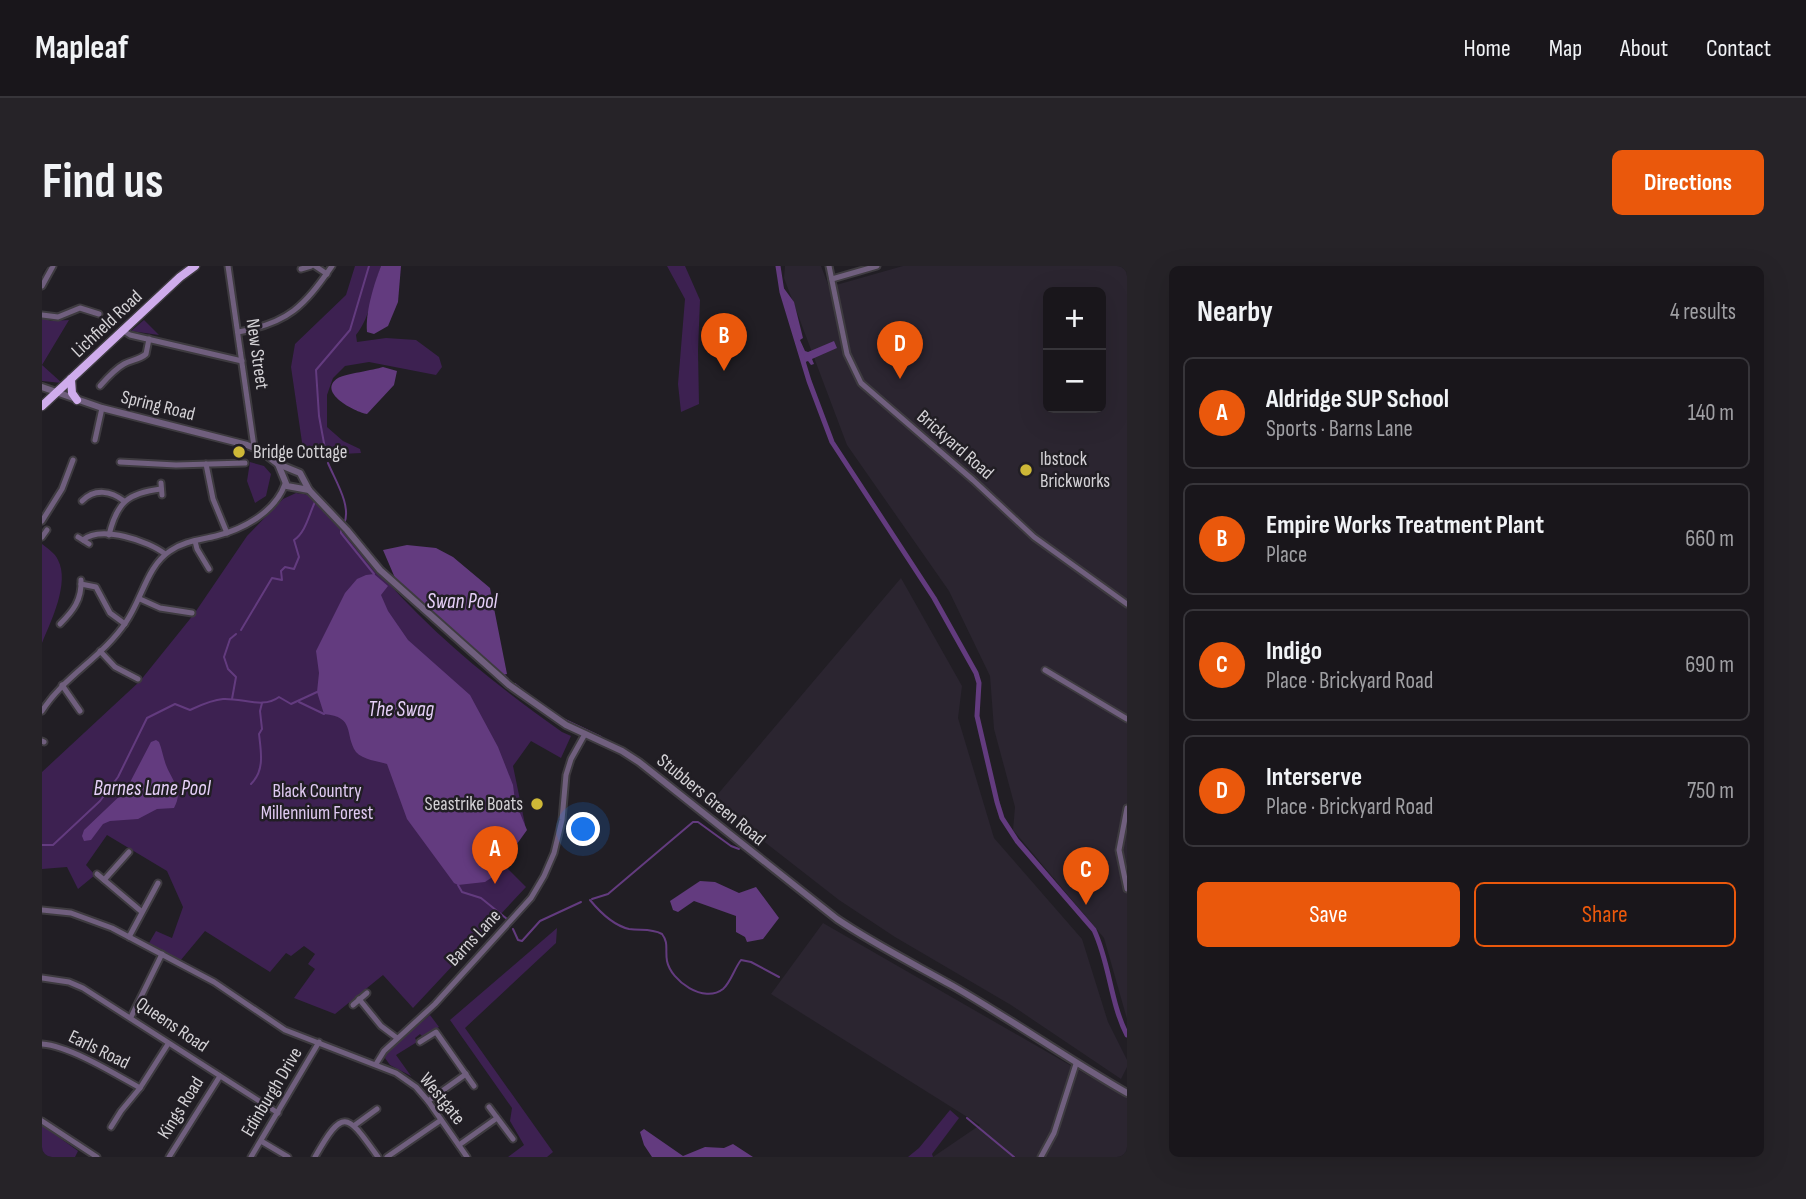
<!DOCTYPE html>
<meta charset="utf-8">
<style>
:root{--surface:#19161b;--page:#262328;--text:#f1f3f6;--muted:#9f9fa3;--line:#37353a;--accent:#ea580c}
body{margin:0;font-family:"Sofia Sans Condensed",sans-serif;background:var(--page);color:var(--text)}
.controls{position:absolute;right:21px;top:21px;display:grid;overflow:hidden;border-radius:10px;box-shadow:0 7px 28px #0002}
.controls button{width:63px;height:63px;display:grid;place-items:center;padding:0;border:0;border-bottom:2px solid var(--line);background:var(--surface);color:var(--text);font:35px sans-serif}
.you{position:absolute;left:542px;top:564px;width:24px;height:24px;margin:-18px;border:5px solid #fff;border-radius:50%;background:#1a73e8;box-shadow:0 0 0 10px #1a73e833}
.badge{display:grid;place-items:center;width:46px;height:46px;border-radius:50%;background:var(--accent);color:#fff;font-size:23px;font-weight:700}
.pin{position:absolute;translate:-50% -58px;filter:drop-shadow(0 2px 4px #0008)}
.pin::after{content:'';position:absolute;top:37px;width:24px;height:21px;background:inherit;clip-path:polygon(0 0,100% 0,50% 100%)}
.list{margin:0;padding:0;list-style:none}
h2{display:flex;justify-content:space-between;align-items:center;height:91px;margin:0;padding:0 28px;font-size:30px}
h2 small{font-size:23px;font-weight:400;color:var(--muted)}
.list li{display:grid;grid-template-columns:46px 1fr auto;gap:21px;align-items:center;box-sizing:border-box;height:112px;margin:0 14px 14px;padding:0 14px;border:2px solid var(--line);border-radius:10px}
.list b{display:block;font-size:26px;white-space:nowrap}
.list p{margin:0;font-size:23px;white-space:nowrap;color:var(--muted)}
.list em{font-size:23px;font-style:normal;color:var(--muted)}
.actions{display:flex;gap:14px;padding:21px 28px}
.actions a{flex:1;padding:16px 0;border:2px solid var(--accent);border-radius:10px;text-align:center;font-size:24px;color:var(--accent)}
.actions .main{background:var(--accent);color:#fff}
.map{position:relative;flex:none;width:1085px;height:891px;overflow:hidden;border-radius:10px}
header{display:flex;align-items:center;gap:42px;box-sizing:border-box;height:98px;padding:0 35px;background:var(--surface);border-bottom:2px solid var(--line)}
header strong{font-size:33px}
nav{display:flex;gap:38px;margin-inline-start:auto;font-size:24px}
.intro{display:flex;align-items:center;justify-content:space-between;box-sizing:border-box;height:168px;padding:0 42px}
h1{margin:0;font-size:49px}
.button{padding:18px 32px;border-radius:10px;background:var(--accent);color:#fff;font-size:24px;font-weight:700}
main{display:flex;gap:42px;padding:0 42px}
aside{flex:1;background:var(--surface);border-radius:10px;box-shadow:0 7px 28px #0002}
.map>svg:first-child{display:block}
.built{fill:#2b2530;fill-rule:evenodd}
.green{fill:#3d2151}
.water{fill:#633b7f}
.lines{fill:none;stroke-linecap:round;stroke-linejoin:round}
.stream{stroke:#633b7f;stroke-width:2}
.canal{stroke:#633b7f;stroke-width:5}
.minor-casing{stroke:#3e3b40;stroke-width:9}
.tertiary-casing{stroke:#3e3b40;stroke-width:10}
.trunk-casing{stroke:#3e3b40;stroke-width:11}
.minor{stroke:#705f7e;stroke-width:5}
.tertiary{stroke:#705f7e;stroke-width:6}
.trunk{stroke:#cfacec;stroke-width:8}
.poi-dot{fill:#ceb837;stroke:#211e24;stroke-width:2.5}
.labels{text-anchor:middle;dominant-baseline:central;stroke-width:5;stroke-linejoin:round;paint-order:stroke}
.street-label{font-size:19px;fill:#d4d2d6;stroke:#211e24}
.poi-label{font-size:19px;fill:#d4d2d6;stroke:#211e24;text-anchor:start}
.park-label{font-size:19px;fill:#e0caf2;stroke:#211e24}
.water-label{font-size:21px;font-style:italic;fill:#e6d0f8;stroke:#211e24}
</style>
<header>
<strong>Mapleaf</strong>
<nav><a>Home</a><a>Map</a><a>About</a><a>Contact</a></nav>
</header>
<div class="intro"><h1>Find us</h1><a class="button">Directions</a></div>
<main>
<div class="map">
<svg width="1085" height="891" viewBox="0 0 1085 891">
<rect width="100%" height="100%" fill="#211e24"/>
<g class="built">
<path d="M743,0H779L787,21L861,0H1085V753L1062,672L971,564L973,541L952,463L948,410L907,325L805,179L742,12ZM1006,26H1059V142H1006Z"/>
<polygon points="859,312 920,420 916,452 952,572 1040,673 1066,756 1085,794 1085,801 1079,813 969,739 853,671 797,634 670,535"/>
<polygon points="781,657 1085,832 1085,891 891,891 938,859 729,728"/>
</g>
<g class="green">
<path d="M313,0H339C330,24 330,49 314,69L315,76L344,72L374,74L397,91L400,101L394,109L327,96L303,100L291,112L285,129V161L301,175L318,183L319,187L262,190L249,101L253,78L304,29Z"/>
<polygon points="625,0 643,0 658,34 656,85 657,138 639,146 636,118 643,33"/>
<polygon points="0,52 9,55 27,54 0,99 20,117 0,115"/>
<polygon points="102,54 117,69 89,65"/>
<polygon points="208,196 222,200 229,208 224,230 213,237 205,215"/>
<path d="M254,227C257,228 261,227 265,229C280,235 315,281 327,295C382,361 450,417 520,466L529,470L519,492L489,475L471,500L483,558L464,601L484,621L371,742L341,709L293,748L252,732L273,703L266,698L273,688L262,680L249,690L244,687L228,706L163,665L138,695L107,677L114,665L130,672L141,641L125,605L65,569L44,599L53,609L36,623L25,601L0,603V506L98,415L152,348L205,270L241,233Z"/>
<path d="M0,278C5,282 13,287 16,294C28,317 9,355 0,377Z"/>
<polygon points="515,662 514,677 423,762 511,886 505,891 466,891 482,879 468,855 470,842 408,754"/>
<polygon points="388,749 397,761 381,771 378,768 373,772 375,776 354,789 369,810 348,799 343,792 345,785"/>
<polygon points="908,844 917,852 890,888 891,891 866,891 877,882"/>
<polygon points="0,859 36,885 33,891 0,891"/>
</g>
<g class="water">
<path d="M339,0H359L356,36L346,60L332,68L325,66C323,47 332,18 339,0Z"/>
<polygon points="738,17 752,36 761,72 758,74 763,85 766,86 792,75 795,82 770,93 772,98 769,99 766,95 761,97"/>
<path d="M341,101L355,105L352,119L325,148C313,146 274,126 296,112C303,108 332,104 341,101Z"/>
<polygon points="365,279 394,282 411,291 448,322 465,408 460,409 351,314 353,312 341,284"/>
<path d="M332,308L346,320L339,329L346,345L366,374L428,429L456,481L471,519L473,535L485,564L452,610L443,616L416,619L412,617L365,553L345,498C336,495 321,494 314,486C302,468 314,451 282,448L275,426L277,407L274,385L303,327L315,313L324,309Z"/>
<path d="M114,474L117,476C120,483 121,491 124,499C130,515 142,524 132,542L115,543L96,553L68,555L61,558L49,574L42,575L40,570L42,564L84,524L109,476Z"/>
<polygon points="658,615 673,616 697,627 714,621 737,652 721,673 705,676 703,671 694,666 694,650 652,635 636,646 631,644 628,635"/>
<polygon points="602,863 641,890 663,881 682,882 691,878 711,891 610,891 602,879 598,866"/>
</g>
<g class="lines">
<g class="stream">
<polyline points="284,188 277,150 274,104 308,64 327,0"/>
<path d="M286,197C293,214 310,240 302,258"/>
<polyline points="299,263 299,267 332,308"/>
<path d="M199,364L230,312L240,314L239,305L243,301L252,303L257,291L252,274C264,266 267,248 273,236"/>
<polyline points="462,409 466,413"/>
<polyline points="473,418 484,427"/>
<polyline points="190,433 194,411 186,403 182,391 188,373 194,368"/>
<polyline points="257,436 282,448"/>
<polyline points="519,452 559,471"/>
<path d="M209,518C223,504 219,486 217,468L220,463L218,445L220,437"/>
<path d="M0,579H11L58,535L76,511L105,452L133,438L148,444C159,439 169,434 181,433C201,432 221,443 237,431L249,438L275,426"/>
<polyline points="416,619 420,626 439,632 465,653"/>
<polyline points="550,633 566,628 651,556 656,556 689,580 697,583"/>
<path d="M548,634C557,645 570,659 587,663C599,665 608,662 620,668C627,677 623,684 625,695C629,715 662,738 681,723C689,716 692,703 699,694L709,696L737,711"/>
<polyline points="471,663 476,674 480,675 498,655 539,636"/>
<polyline points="925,852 972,891"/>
</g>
<path class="canal" d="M736,0L740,26L767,115L790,176L892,332L934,407L937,417L935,450L955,536L960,552L975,575L1052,664C1068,698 1068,736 1085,769"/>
<g class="minor-casing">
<g id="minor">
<polyline points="186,0 212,181"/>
<polyline points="273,0 285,8"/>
<polyline points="787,0 805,88 819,117 931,214 992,271 1085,338"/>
<polyline points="259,3 269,0"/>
<polyline points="790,13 835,0"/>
<polyline points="0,20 11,0"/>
<polyline points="0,49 16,51 38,42 57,48"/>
<polyline points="80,64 88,69 200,95"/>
<path d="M196,66C247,57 262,40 290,0"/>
<path d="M58,120C65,112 73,103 82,98C89,94 97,94 104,88L107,73"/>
<polyline points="53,174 60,142"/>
<polyline points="78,196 134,199 203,197"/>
<polyline points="164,198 171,233 185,267"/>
<polyline points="119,217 120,229"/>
<path d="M40,235C53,222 69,225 82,235"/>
<polyline points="0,255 20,223 31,194"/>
<path d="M67,269C75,236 86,227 119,223"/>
<polyline points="0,271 5,264"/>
<polyline points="36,271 47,278"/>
<path d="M41,274C59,259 107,275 123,288"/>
<polyline points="153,275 155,283 167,303"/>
<polyline points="39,318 54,321 68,347 83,358"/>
<polyline points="98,333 118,342 150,347"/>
<path d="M18,358C31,345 40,334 39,314"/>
<polyline points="58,385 73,401 96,413"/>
<polyline points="1003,404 1085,453"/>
<polyline points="20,419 38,445"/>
<path d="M0,445C22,410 61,391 84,356C100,333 105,300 128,285C142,275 158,274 174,270C202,263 233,246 243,218"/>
<polyline points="0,475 2,476"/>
<polyline points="1085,542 1077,584 1085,623"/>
<polyline points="55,608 100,646"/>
<polyline points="62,614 87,586"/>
<polyline points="0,644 29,647 70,662 172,716 243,764 354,807 374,821 386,835 425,891"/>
<polyline points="87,671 116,617"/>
<polyline points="0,712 27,716 41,722 236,847"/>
<polyline points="317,733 339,760 355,772"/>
<polyline points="311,739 325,727"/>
<polyline points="89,751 120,688"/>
<polyline points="378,776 394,766 432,820"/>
<path d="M0,778C28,780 73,808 98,822"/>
<polyline points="334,798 342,785 393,738 489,632 502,610 512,587 520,554 524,509 529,493 543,468"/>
<polyline points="386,835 424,808"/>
<polyline points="447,841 471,873"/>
<polyline points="0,855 55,891"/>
<polyline points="313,859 335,843"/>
<polyline points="69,861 79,845 98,822 126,778"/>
<polyline points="219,875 246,891"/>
<polyline points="417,879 455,852"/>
<polyline points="127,891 178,810"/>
<polyline points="209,891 277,776"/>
<path d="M273,891C302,840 305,848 336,891"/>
<polyline points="345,891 399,854"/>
<polyline points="999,891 1012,867 1034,798"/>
</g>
</g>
<g class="tertiary-casing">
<g id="tertiary">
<path d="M0,121L60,142L205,179L219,185L236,198L258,207L267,224L305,264L338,304L467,419L524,459L580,485L597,496L795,653C832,678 872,698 911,720C970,754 1026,793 1085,827"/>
<polyline points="236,198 245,220 267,224"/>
</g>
</g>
<g class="trunk-casing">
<g id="trunk">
<polyline points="29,113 30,127 35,134"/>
<polyline points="0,140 138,11 153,0"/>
</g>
</g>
<use href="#minor" class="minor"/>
<use href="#tertiary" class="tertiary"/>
<use href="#trunk" class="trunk"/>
</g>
<g class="poi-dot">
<circle cx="197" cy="186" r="7"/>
<circle cx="984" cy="204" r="7"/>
<circle cx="495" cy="538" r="7"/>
</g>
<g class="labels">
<g class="street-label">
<text transform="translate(65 58) rotate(-43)">Lichfield Road</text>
<text transform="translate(215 88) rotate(82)">New Street</text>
<text transform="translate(116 140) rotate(14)">Spring Road</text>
<text transform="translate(913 179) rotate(41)">Brickyard Road</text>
<text transform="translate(669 534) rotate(39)">Stubbers Green Road</text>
<text transform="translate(432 672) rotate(-47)">Barns Lane</text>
<text transform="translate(130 759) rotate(34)">Queens Road</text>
<text transform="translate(57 784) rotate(26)">Earls Road</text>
<text transform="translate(230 826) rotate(-59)">Edinburgh Drive</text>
<text transform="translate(400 833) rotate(51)">Westgate</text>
<text transform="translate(139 842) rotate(-58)">Kings Road</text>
</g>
<g class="poi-label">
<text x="211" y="186">Bridge Cottage</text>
<text x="998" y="193">Ibstock<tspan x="998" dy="22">Brickworks</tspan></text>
<text x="481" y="538" text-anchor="end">Seastrike Boats</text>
</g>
<g class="park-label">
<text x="275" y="525">Black Country<tspan x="275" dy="22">Millennium Forest</tspan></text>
</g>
<g class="water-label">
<text x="420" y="335">Swan Pool</text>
<text x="359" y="443">The Swag</text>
<text x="110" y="522">Barnes Lane Pool</text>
</g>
</g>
</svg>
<div class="controls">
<button>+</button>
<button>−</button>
</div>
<div class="you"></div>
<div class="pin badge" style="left:453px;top:618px">A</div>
<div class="pin badge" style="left:682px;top:105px">B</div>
<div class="pin badge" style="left:1044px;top:639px">C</div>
<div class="pin badge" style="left:858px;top:113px">D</div>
</div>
<aside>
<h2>Nearby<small>4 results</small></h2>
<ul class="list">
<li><span class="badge">A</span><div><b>Aldridge SUP School</b><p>Sports · Barns Lane</p></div><em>140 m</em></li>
<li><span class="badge">B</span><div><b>Empire Works Treatment Plant</b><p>Place</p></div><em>660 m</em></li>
<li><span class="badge">C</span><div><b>Indigo</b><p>Place · Brickyard Road</p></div><em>690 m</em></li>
<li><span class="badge">D</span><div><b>Interserve</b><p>Place · Brickyard Road</p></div><em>750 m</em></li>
</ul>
<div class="actions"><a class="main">Save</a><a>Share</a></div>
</aside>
</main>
